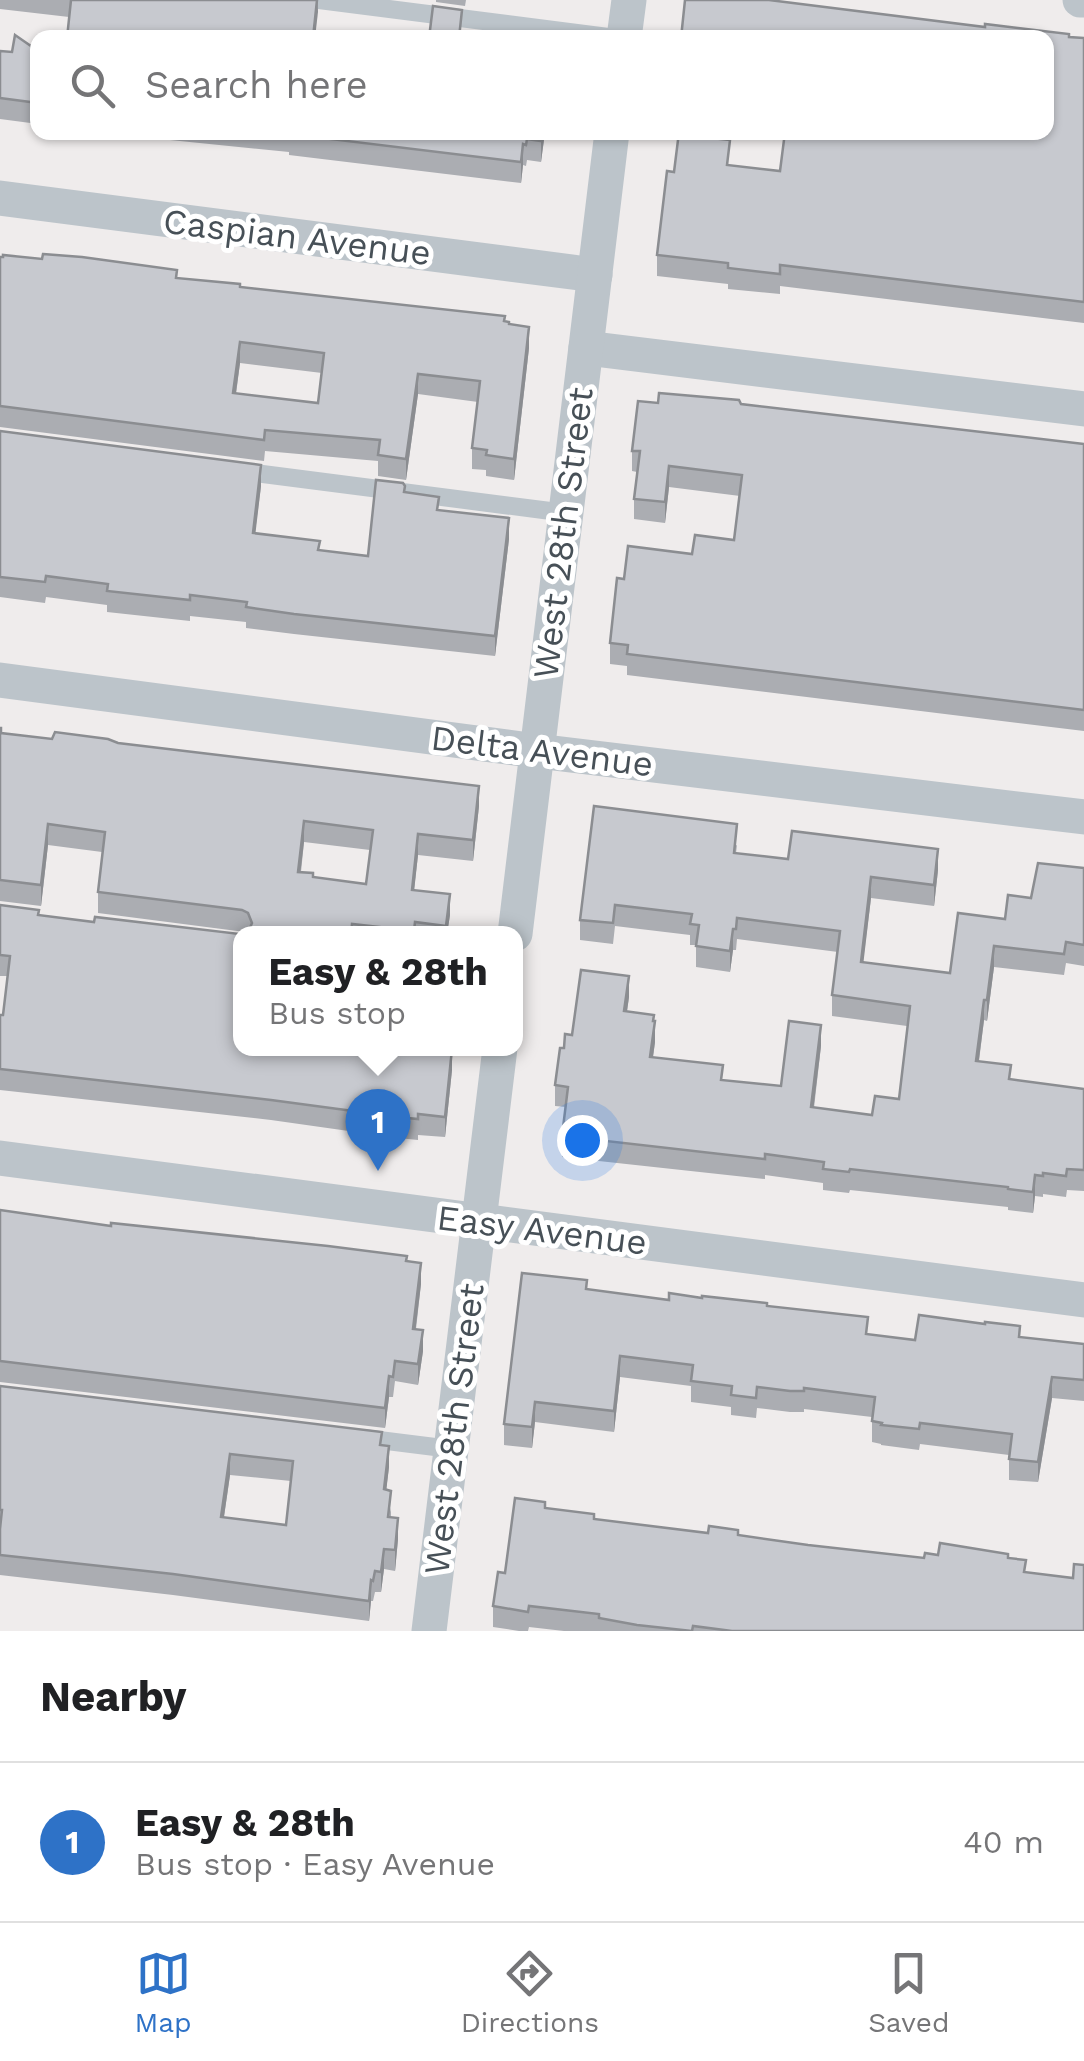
<!DOCTYPE html>
<meta charset="utf-8">
<style>
:root{--surface:#fff;--page:#f2f2f2;--text:#202124;--muted:#757577;--line:#e0e0e0;--accent:#2e72c7}
body{margin:0;font-family:"Work Sans",sans-serif;background:var(--page);color:var(--text)}
.you{position:absolute;left:582px;top:1140px;width:35px;height:35px;margin:-25px;border:8px solid #fff;border-radius:50%;background:#1a73e8;box-shadow:0 0 0 15px #1a73e833}
.badge{display:grid;place-items:center;width:65px;height:65px;border-radius:50%;background:var(--accent);color:#fff;font-size:32px;font-weight:700}
.pin{position:absolute;translate:-50% -82px;filter:drop-shadow(0 2px 5px #0008)}
.pin::after{content:'';position:absolute;top:52px;width:35px;height:30px;background:inherit;clip-path:polygon(0 0,100% 0,50% 100%)}
.popup{position:absolute;left:233px;top:926px;width:290px;height:130px;box-sizing:border-box;display:grid;place-content:center;border-radius:20px;background:var(--surface);filter:drop-shadow(0 2px 8px #0005);font-size:32px;white-space:nowrap;color:var(--muted)}
.popup b{font-size:38px;color:var(--text)}
.popup::after{content:'';position:absolute;left:50%;top:100%;margin-left:-20px;border:20px solid transparent;border-top-color:var(--surface)}
.list{margin:0;padding:0;list-style:none}
h2{display:flex;justify-content:space-between;align-items:center;height:130px;margin:0;padding:0 40px;font-size:42px}
h2 small{font-size:32px;font-weight:400;color:var(--muted)}
.list li{display:grid;grid-template-columns:65px 1fr auto;gap:30px;align-items:center;box-sizing:border-box;height:160px;padding:0 40px;border-top:2px solid var(--line)}
.list b{display:block;font-size:38px;white-space:nowrap}
.list p{margin:0;font-size:32px;white-space:nowrap;color:var(--muted)}
.list em{font-size:32px;font-style:normal;color:var(--muted)}
.icon{flex:none;width:55px;height:55px;fill:none;stroke:currentColor;stroke-width:2;stroke-linecap:round;stroke-linejoin:round}
.map{position:relative;flex:none;width:1084px;height:1631px;overflow:hidden}
.search{position:absolute;background:var(--surface);box-shadow:0 2px 8px #0004;left:30px;right:30px;top:30px;height:110px;display:flex;align-items:center;gap:25px;box-sizing:border-box;padding:0 35px;border-radius:20px;color:var(--muted);font-size:38px}
.sheet{height:290px;background:var(--surface)}
nav{display:flex;justify-content:space-around;align-items:center;box-sizing:border-box;height:140px;border-top:2px solid var(--line);background:var(--surface);font-size:28px;color:var(--muted)}
nav a{display:grid;justify-items:center;gap:5px}
nav .on{color:var(--accent)}
.map>svg:first-child{display:block}
.lines{fill:none;stroke-linecap:round;stroke-linejoin:round}
.service{stroke:#bcc4ca;stroke-width:18}
.minor{stroke:#bcc4ca;stroke-width:35}
.wall{fill:#abadb2;fill-rule:evenodd}
.shaded-wall{fill:#8b8d91}
.building{fill:#c7c9cf;stroke:#8b8d91;stroke-width:2.5;fill-rule:evenodd}
.labels{text-anchor:middle;dominant-baseline:central;stroke-width:10;stroke-linejoin:round;paint-order:stroke}
.street-label{font-size:35px;fill:#475057;stroke:#fff}
</style>
<div class="map">
<svg width="1084" height="1631" viewBox="0 0 1084 1631">
<rect width="100%" height="100%" fill="#efecec"/>
<g class="lines">
<g class="service">
<polyline points="319,0 616,38"/>
<polyline points="239,471 566,513"/>
<polyline points="363,1438 451,1449"/>
</g>
<g class="minor">
<polyline points="1080,0 1084,0"/>
<polyline points="624,38 629,0"/>
<polyline points="0,198 595,275"/>
<polyline points="586,348 1084,409"/>
<polyline points="0,680 537,751 1084,817"/>
<polyline points="515,934 612,132"/>
<polyline points="0,1158 1084,1300"/>
<polyline points="429,1631 500,1048"/>
</g>
</g>
<g class="wall">
<polygon points="0,0 318,0 318,12 69,17 0,9"/>
<polygon points="436,0 466,0 465,6 436,2"/>
<polygon points="985,27 1084,38 1084,323 780,286 780,294 728,289 728,284 657,276 657,255 674,172 679,132 713,132 713,138 729,165 780,171"/>
<polygon points="0,51 38,51 38,124 0,119"/>
<polygon points="165,132 545,132 541,162 527,160 526,166 523,165 521,183 289,155 289,152 170,140 165,138"/>
<path d="M0,257L177,278L505,321L509,324L529,348L514,480L486,476V470L472,469V448L478,402L418,394L406,480L378,476V461L265,451L264,461L0,427ZM240,363L322,373L318,403L236,394Z"/>
<polygon points="658,403 741,404 1084,444 1084,731 627,675 627,666 610,664 610,643 624,579 734,540 740,496 669,487 665,523 634,519 634,499 637,472 632,471 632,451"/>
<polygon points="0,431 261,486 255,533 320,550 368,556 405,493 439,510 509,539 495,656 294,634 246,628 246,622 190,616 190,621 107,612 107,605 46,597 45,603 0,597"/>
<path d="M0,728L1,733L52,739L118,743L479,806L473,861L418,855L414,890L450,915L447,934H241L245,932L98,913V892L102,852L48,845L41,906L0,901ZM304,842L370,850L366,884L313,877L301,872Z"/>
<polygon points="737,845 736,853 788,859 938,870 934,906 871,898 863,962 950,973 1005,919 1031,898 1084,868 1084,966 1066,963 1064,975 994,967 987,1021 984,1020 979,1061 1011,1080 1084,1089 1084,1191 1067,1190 1066,1197 1043,1194 1043,1197 1035,1196 1033,1213 1008,1210 1008,1207 850,1190 849,1193 823,1190 823,1183 765,1175 765,1179 562,1157 562,1136 566,1107 555,1106 555,1085 564,1048 572,1035 629,997 627,1011 654,1021 655,1042 653,1057 723,1080 781,1086 821,1046 814,1108 872,1115 899,1099 907,1026 832,1016 832,995 838,952 737,939 736,950 733,950 730,972 696,967 696,945 690,945 690,935 615,926 613,944 580,940 580,920"/>
<polygon points="0,905 39,915 452,1070 445,1137 418,1135 418,1140 398,1138 271,1120 0,1090 0,1015 3,1015 7,976 0,976"/>
<polygon points="0,1210 111,1226 407,1261 421,1284 416,1329 423,1351 418,1385 395,1381 393,1397 389,1397 385,1428 0,1382"/>
<polygon points="587,1290 669,1300 767,1306 868,1334 915,1340 1020,1337 1084,1344 1084,1401 1052,1398 1038,1482 1009,1480 1009,1455 920,1444 919,1450 881,1445 881,1444 872,1442 872,1417 804,1409 804,1412 790,1412 757,1408 756,1418 731,1415 731,1407 691,1402 691,1386 620,1377 614,1432 535,1422 532,1448 504,1445 504,1424"/>
<path d="M0,1386L382,1446L389,1467L386,1490L391,1512V1517L398,1539L395,1571L384,1569L381,1592H375L373,1601H371L369,1621L173,1595L0,1575ZM230,1475L291,1481L286,1525L224,1517Z"/>
<polygon points="545,1508 594,1519 708,1533 738,1535 808,1545 924,1558 938,1555 1008,1558 1026,1572 1084,1631 564,1631 529,1627 528,1631 519,1631 493,1627 493,1606"/>
</g>
<g class="shaded-wall">
<polygon points="317,0 318,12 315,38 313,38"/>
<polygon points="542,132 545,132 541,162 541,141"/>
<polygon points="523,144 523,165 521,183 521,162"/>
<polygon points="529,327 529,348 514,480 514,459"/>
<polygon points="240,342 240,363 233,414 233,393"/>
<polygon points="418,374 418,394 406,480 406,459"/>
<polygon points="261,465 261,486 253,554 253,533"/>
<polygon points="669,466 669,487 665,523 665,502"/>
<polygon points="509,518 509,539 495,656 495,636"/>
<polygon points="479,786 479,806 473,861 473,840"/>
<polygon points="304,821 304,842 298,892 298,872"/>
<polygon points="48,824 48,845 41,906 41,885"/>
<polygon points="418,834 418,855 412,910 412,890"/>
<polygon points="938,849 938,870 934,906 934,885"/>
<polygon points="871,877 871,898 861,983 861,962"/>
<polygon points="450,894 450,915 447,934 446,934"/>
<polygon points="733,929 733,950 730,972 730,951"/>
<polygon points="994,946 994,967 987,1021 987,1000"/>
<polygon points="629,976 629,997 624,1032 624,1011"/>
<polygon points="984,1000 984,1020 976,1082 976,1061"/>
<polygon points="655,1021 655,1042 650,1078 650,1057"/>
<polygon points="821,1025 821,1046 811,1128 811,1107"/>
<polygon points="452,1049 452,1070 445,1137 445,1117"/>
<polygon points="1035,1175 1035,1196 1033,1213 1033,1192"/>
<polygon points="421,1263 421,1284 413,1350 413,1329"/>
<polygon points="423,1330 423,1351 418,1385 418,1364"/>
<polygon points="620,1356 620,1377 614,1432 614,1411"/>
<polygon points="389,1376 389,1397 385,1428 385,1408"/>
<polygon points="1052,1377 1052,1398 1038,1482 1038,1462"/>
<polygon points="535,1402 535,1422 532,1448 532,1427"/>
<polygon points="389,1446 389,1467 384,1510 384,1489"/>
<polygon points="230,1454 230,1475 221,1537 221,1517"/>
<polygon points="398,1518 398,1539 395,1571 395,1550"/>
<polygon points="384,1549 384,1569 381,1592 381,1572"/>
<polygon points="371,1580 371,1601 369,1621 369,1601"/>
</g>
<g class="building">
<polygon points="71,0 317,0 313,38 67,38"/>
<polygon points="685,0 769,0 985,27 985,24 1069,34 1069,37 1084,38 1084,302 780,265 780,274 728,268 728,263 657,255 667,171 674,172 679,132 711,132 710,138 730,140 727,165 780,171 785,132 1046,132 1046,38 681,38"/>
<polygon points="433,6 462,10 459,38 429,38"/>
<polygon points="15,35 38,51 38,103 0,98 0,51 12,52"/>
<polygon points="289,132 542,132 541,141 527,139 526,145 523,144 521,162 289,134"/>
<path d="M43,254L82,257L177,270L176,278L240,284V287L505,316L504,321L509,322V324L529,327L514,459L486,455L487,450L472,448L480,381L418,374L406,459L378,455L380,440L265,430L264,440L0,406V257H3V255L42,259ZM240,342L324,353L318,403L233,393Z"/>
<polygon points="659,393 739,400 741,404 1084,444 1084,710 627,654 628,645 610,643 617,578 624,579 628,546 692,554 695,535 734,540 742,475 669,466 665,502 634,499 640,451 632,451 638,401 658,403"/>
<polygon points="0,431 261,465 253,533 320,541 318,550 368,556 376,480 403,483 405,486 404,492 439,497 437,510 509,518 495,636 294,614 246,607 247,602 190,595 190,600 107,591 108,584 46,576 45,582 0,577"/>
<path d="M0,728H1V733L52,739L55,732L108,739L118,743L479,786L473,840L418,834L412,890L450,894L446,926L415,922L414,931L352,924L351,934H241L249,930L252,923L248,913L242,910L98,892L105,832L48,824L41,885L0,880ZM304,821L373,830L366,884L313,877V873L298,872Z"/>
<polygon points="594,806 737,824 734,853 788,859 792,831 938,849 934,885 871,877 861,962 950,973 958,913 1005,919 1008,895 1031,898 1038,863 1084,868 1084,945 1066,942 1064,954 994,946 987,1000 984,1000 976,1061 1011,1065 1009,1079 1084,1089 1084,1170 1067,1169 1066,1176 1043,1173 1043,1176 1035,1175 1033,1192 1008,1189 1008,1187 850,1169 849,1172 823,1169 824,1162 765,1154 765,1159 562,1136 568,1087 555,1085 560,1048 564,1048 565,1034 572,1035 581,970 629,976 624,1011 654,1015 653,1021 655,1021 650,1057 723,1065 721,1080 781,1086 789,1021 821,1025 811,1107 872,1115 875,1096 899,1099 910,1006 832,995 840,931 737,918 736,929 733,929 730,951 696,946 699,925 690,924 692,914 615,905 613,923 580,920"/>
<polygon points="0,905 39,910 38,915 94,922 95,917 240,934 240,1048 452,1049 445,1117 418,1114 418,1119 398,1117 271,1100 0,1069 0,1015 3,1015 10,956 0,955"/>
<polygon points="0,1210 111,1226 111,1223 328,1246 407,1256 406,1261 421,1263 413,1329 423,1330 418,1364 395,1361 393,1377 389,1376 385,1408 0,1361"/>
<polygon points="522,1273 587,1280 586,1289 669,1300 669,1293 702,1298 702,1296 767,1303 767,1306 868,1317 866,1334 915,1340 919,1315 985,1324 985,1322 1020,1326 1019,1337 1084,1344 1084,1380 1052,1377 1038,1462 1009,1459 1012,1434 920,1423 919,1429 881,1425 882,1423 872,1421 875,1397 804,1388 804,1391 790,1391 757,1387 756,1398 731,1395 732,1386 691,1381 693,1365 620,1356 614,1411 535,1402 532,1427 504,1424"/>
<path d="M0,1386L382,1432L380,1445L389,1446L384,1489L391,1491L388,1517L398,1518L395,1550L384,1549L381,1572L375,1571L373,1581L371,1580L369,1601L173,1574L0,1555V1529L2,1510H0ZM230,1454L293,1461L286,1525L221,1517Z"/>
<polygon points="515,1498 545,1502 545,1508 594,1514 594,1519 708,1533 709,1526 738,1530 738,1535 808,1545 924,1558 925,1553 938,1555 940,1543 1008,1554 1008,1558 1026,1560 1024,1572 1073,1578 1074,1564 1084,1565 1084,1631 732,1631 693,1626 692,1631 637,1625 599,1618 599,1614 529,1606 528,1612 493,1606 498,1572 505,1573"/>
</g>
<g class="labels">
<g class="street-label">
<text transform="translate(297 237) rotate(7)">Caspian Avenue</text>
<text transform="translate(563 533) rotate(-83)">West 28th Street</text>
<text transform="translate(542 751) rotate(7)">Delta Avenue</text>
<text transform="translate(542 1230) rotate(7)">Easy Avenue</text>
<text transform="translate(454 1429) rotate(-83)">West 28th Street</text>
</g>
</g>
</svg>
<div class="you"></div>
<div class="pin badge" style="left:378px;top:1171px">1</div>
<div class="popup"><b>Easy &amp; 28th</b>Bus stop</div>
<div class="search"><svg class="icon" aria-label="search" viewBox="0 0 24 24"><circle cx="10" cy="10" r="6"/><path d="M15 15l6 6"/></svg>Search here</div>
</div>
<section class="sheet">
<h2>Nearby<small></small></h2>
<ul class="list">
<li><span class="badge">1</span><div><b>Easy &amp; 28th</b><p>Bus stop · Easy Avenue</p></div><em>40 m</em></li>
</ul>
</section>
<nav>
<a class="on"><svg class="icon" aria-label="map" viewBox="0 0 24 24"><path d="M3 6l6-2 6 2 6-2v14l-6 2-6-2-6 2zM9 4v14M15 6v14"/></svg>Map</a>
<a><svg class="icon" aria-label="directions" viewBox="0 0 24 24"><path d="M12 3l9 9-9 9-9-9zM9 14v-3h6M13 9l2 2-2 2"/></svg>Directions</a>
<a><svg class="icon" aria-label="saved" viewBox="0 0 24 24"><path d="M7 4h10v16l-5-4-5 4z"/></svg>Saved</a>
</nav>
